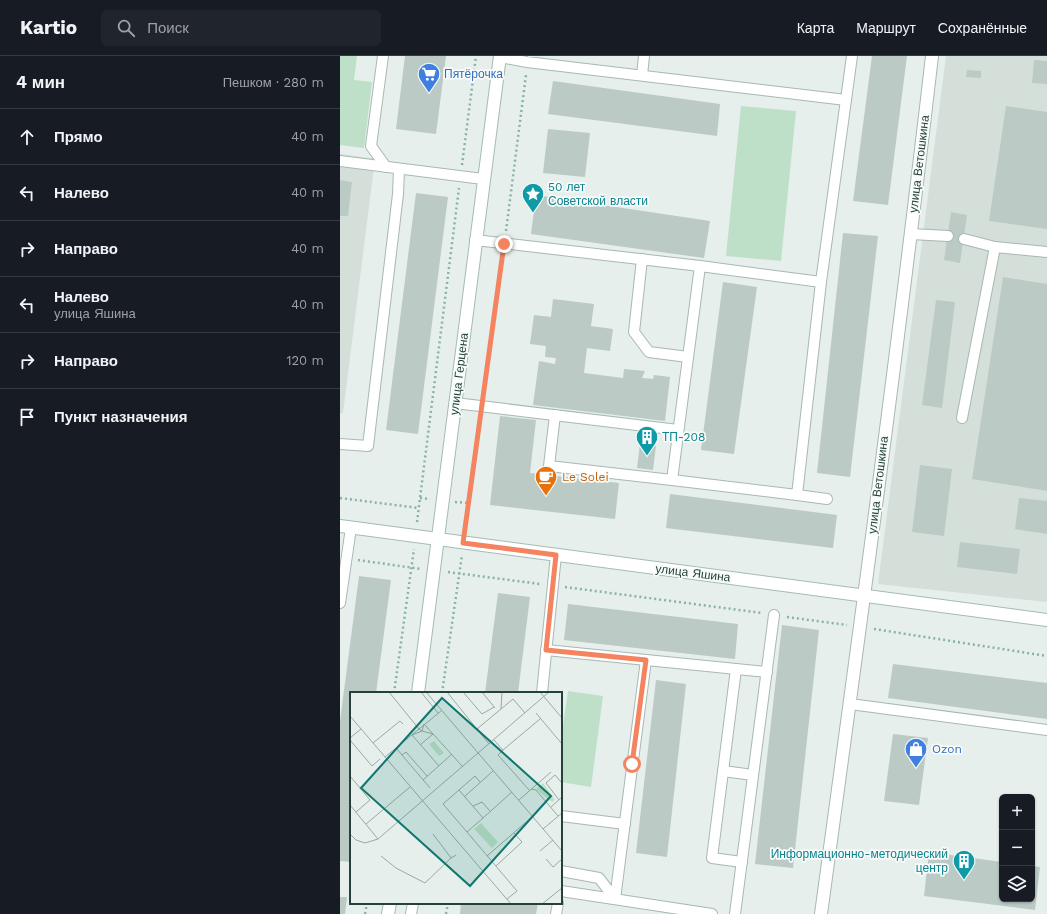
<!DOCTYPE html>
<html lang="ru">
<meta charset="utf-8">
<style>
:root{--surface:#171b24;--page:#20242c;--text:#f1f3f6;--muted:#9ea1a6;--line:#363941}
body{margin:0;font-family:"Work Sans",sans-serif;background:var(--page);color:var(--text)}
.controls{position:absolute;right:12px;bottom:12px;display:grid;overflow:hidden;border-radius:6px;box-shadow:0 1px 3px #0004}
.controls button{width:36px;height:36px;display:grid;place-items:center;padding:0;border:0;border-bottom:1px solid var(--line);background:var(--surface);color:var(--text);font:20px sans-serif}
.stop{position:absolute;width:12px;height:12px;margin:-9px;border:3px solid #f4845f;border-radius:50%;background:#fff}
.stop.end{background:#f4845f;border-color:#fff;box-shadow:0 1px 4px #0008}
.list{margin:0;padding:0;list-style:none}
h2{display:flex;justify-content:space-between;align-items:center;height:52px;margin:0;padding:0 16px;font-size:17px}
h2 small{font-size:13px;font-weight:400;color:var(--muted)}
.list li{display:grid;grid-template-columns:26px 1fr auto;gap:12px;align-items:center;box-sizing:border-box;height:56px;padding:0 16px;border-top:1px solid var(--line)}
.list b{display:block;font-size:15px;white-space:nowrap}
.list p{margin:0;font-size:13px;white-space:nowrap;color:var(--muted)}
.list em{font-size:13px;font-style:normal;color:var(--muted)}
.icon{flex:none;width:22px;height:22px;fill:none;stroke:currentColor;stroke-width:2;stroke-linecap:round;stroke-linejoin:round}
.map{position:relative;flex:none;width:707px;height:858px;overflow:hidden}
header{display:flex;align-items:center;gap:24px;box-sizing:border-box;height:56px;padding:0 20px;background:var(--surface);border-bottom:1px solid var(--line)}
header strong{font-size:19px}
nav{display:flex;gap:22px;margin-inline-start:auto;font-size:14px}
.search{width:280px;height:36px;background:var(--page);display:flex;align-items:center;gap:10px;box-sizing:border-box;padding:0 14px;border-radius:6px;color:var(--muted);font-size:15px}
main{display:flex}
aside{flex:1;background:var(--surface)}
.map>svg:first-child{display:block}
.built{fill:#d4dfda}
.green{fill:#bfe0c8}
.building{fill:#bbcac4}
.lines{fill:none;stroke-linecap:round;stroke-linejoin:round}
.lane-casing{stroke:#a8b8b2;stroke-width:12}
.street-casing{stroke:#a8b8b2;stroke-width:14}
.secondary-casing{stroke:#a4bbb3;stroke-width:14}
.path{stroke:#86b3a5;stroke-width:2.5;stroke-dasharray:2 3;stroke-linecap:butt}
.lane{stroke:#fff;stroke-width:10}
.street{stroke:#fff;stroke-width:12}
.secondary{stroke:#fff;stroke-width:12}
.route{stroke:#f4845f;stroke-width:5}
.labels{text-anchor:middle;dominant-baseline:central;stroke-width:3.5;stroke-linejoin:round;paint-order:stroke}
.shop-label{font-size:12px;fill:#366cbe;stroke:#f7fbf9;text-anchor:start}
.street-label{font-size:12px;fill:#24423a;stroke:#f7fbf9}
.culture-label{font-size:12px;fill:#0d838f;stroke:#f7fbf9;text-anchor:start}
.food-label{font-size:12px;fill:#c56008;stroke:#f7fbf9;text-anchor:start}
.inset-road{fill:none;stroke:#98aaa4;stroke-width:1}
.view{fill:#0f766e;fill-opacity:0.15;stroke:#0f766e;stroke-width:2}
.inset-edge{fill:none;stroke:#24423a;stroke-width:2}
</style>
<header>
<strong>Kartio</strong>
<div class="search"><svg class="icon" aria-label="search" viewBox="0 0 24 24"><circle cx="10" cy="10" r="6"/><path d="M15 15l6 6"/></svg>Поиск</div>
<nav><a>Карта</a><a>Маршрут</a><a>Сохранённые</a></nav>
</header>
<main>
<aside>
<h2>4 мин<small>Пешком · 280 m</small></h2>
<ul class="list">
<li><svg class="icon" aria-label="ahead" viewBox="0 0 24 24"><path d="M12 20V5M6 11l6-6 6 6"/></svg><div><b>Прямо</b></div><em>40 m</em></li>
<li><svg class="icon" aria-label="left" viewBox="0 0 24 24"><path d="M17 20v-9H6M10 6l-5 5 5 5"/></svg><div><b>Налево</b></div><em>40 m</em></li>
<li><svg class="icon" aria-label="right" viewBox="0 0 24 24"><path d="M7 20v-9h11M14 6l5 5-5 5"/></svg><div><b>Направо</b></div><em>40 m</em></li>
<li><svg class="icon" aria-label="left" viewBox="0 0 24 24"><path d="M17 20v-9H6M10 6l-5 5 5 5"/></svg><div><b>Налево</b><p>улица Яшина</p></div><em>40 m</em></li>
<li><svg class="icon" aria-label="right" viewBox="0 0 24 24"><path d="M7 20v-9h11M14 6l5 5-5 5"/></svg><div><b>Направо</b></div><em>120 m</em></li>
<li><svg class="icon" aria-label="arrive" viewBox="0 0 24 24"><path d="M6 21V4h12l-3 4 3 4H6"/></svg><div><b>Пункт назначения</b></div></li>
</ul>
</aside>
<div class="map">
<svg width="707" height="858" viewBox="0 0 707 858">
<rect width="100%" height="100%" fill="#e6efeb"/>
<g class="built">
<polygon points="606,0 707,0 707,546 538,528"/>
<polygon points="0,98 35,103 3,357 0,357"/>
</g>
<g class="green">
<polygon points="0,0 17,0 14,24 32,26 24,92 0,89"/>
<polygon points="401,50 456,55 441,205 386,200"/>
<polygon points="228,635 263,640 251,731 221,726 221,684"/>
</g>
<g class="building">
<polygon points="65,0 106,0 96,78 56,73"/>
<polygon points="532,0 567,0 548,149 513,145"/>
<polygon points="694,4 707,5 707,28 692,27"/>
<polygon points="627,14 641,15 641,22 626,21"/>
<polygon points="213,25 380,48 377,80 208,58"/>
<polygon points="666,50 707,56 707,173 649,165"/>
<polygon points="208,73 250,77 245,121 203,117"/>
<polygon points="0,124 12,126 8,160 0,160"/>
<polygon points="76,137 108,141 78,378 46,374"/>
<polygon points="196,139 370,165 364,202 191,178"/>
<polygon points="611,156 627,159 620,207 604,204"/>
<polygon points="503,177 538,180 510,421 477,417"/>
<polygon points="663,221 707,228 707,435 632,423"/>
<polygon points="383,226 417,231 394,398 361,394"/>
<polygon points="213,243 254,248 251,270 273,273 270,295 247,292 244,317 283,322 284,313 305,315 302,322 313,323 314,319 330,321 325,365 193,349 199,305 215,308 216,302 205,301 206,290 190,288 194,259 211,261"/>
<polygon points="596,244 615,246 602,352 582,349"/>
<polygon points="160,360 196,364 190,417 279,427 275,463 150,449"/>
<polygon points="300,388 316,390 313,414 297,412"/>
<polygon points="580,409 612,413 604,480 572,476"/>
<polygon points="330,438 497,459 493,492 326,472"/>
<polygon points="679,442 707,445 707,478 675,473"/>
<polygon points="620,486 680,493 677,518 617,511"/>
<polygon points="19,520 51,524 36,637 11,637 11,806 0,805 0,665"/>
<polygon points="158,537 190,541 178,637 145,637"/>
<polygon points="228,548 398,568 395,603 224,584"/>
<polygon points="442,569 479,574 453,812 415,808"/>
<polygon points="553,608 707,627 707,663 548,642"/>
<polygon points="316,624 346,628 327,801 296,797"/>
<polygon points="553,678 588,682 579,749 544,745"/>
<polygon points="589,796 662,806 662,843 692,843 692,810 700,811 695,854 584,840"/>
<polygon points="0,841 7,841 5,858 0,858"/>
<polygon points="121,847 198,847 196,858 120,858"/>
</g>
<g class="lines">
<g class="lane-casing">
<g id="lane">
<polyline points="43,0 31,90 46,111"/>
<polyline points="160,1 187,6 506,44"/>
<polyline points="302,19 304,0"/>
<polyline points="0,105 143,123"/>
<polyline points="571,178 608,180"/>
<polyline points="135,184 360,210"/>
<polyline points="655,191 707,196"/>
<polyline points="302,203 294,276 309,296 348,301"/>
<polyline points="481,226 360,210 332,424 457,439 481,226 512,0"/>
<polyline points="115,347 338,374"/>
<polyline points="215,359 209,410 332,424"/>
<polyline points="622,362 655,191 624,183"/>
<polyline points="0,388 28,390 58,138 59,113"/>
<polyline points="457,439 487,443"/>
<polyline points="0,547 11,472"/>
<polyline points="206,594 427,616"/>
<polyline points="396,613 372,802 402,806"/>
<polyline points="202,637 216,499"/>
<polyline points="510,648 707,674"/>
<polyline points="383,715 413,719"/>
<polyline points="221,760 285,768"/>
<polyline points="221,815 259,822 275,843"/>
<polyline points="221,835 372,858"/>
<polyline points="275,843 306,604"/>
<polyline points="71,858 73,847"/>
<polyline points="216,858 218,847"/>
<polyline points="395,858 434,559"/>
</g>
</g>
<g class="street-casing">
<path id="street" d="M481,858C520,572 559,286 592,0"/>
</g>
<g class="secondary-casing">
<g id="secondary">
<polyline points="0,470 707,564"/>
<polyline points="78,637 160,0"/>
<polyline points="48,858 50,847"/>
</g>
</g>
<g class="path">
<polyline points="122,109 136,0"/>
<polyline points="166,175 186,19"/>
<polyline points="144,337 162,200"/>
<polyline points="0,442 79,452"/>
<polyline points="80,442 90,443"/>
<polyline points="115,446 129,447"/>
<polyline points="77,466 119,132"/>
<polyline points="125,474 140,362"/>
<polyline points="18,504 81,513"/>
<polyline points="108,516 200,528"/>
<polyline points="225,531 422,557"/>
<polyline points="447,561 507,569"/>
<polyline points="534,573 707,600"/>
<polyline points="54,637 74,493"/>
<polyline points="102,637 122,499"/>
<polyline points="25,858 27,847"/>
<polyline points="106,858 108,847"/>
</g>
<use href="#lane" class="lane"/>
<use href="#street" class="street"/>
<use href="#secondary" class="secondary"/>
</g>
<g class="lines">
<polyline class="route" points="164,188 123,487 216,499 206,594 306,604 292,708"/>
</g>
<defs>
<g id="supermarket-pin" transform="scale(1.15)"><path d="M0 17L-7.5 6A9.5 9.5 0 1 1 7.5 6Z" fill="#3f7fe0" stroke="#f7fbf9"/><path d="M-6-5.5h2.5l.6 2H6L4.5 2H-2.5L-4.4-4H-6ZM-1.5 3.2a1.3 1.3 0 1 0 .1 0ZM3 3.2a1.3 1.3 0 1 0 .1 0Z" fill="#fff"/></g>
<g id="sight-pin" transform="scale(1.15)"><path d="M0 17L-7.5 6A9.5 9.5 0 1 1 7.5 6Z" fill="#0f9aa8" stroke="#f7fbf9"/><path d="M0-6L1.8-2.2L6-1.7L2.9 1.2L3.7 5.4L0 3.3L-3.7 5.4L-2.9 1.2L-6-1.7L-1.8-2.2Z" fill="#fff"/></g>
<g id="building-pin" transform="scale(1.15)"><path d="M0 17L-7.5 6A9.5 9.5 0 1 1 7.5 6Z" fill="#0f9aa8" stroke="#f7fbf9"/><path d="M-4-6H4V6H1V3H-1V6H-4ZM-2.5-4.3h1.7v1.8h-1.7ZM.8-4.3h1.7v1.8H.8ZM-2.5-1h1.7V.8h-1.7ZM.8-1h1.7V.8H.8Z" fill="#fff"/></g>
<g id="cafe-pin" transform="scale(1.15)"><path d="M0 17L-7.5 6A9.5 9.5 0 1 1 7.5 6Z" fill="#e8710a" stroke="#f7fbf9"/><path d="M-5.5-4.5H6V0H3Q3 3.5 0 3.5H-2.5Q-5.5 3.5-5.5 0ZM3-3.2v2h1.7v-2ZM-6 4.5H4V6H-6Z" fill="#fff"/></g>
<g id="shop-pin" transform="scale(1.15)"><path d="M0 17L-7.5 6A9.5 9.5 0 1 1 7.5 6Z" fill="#3f7fe0" stroke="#f7fbf9"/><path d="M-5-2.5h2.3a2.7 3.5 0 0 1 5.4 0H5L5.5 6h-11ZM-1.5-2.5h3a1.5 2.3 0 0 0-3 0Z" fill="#fff"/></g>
</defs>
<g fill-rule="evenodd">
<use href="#supermarket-pin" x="89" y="18"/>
<use href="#sight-pin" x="193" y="138"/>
<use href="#building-pin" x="307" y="381"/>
<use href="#cafe-pin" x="206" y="421"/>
<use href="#shop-pin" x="576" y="693"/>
<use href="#building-pin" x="624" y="805"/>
</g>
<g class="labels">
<g class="shop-label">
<text x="104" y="18">Пятёрочка</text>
<text x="592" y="693">Ozon</text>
</g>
<g class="street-label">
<text transform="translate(579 108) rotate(-83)">улица Ветошкина</text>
<text transform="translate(119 318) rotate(-83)">улица Герцена</text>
<text transform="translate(538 429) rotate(-83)">улица Ветошкина</text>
<text transform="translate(353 517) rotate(7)">улица Яшина</text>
</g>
<g class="culture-label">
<text x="208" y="131">50 лет<tspan x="208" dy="14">Советской власти</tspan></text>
<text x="322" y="381">ТП-208</text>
<text x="608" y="798" text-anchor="end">Информационно-методический<tspan x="608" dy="14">центр</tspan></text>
</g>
<g class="food-label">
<text x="222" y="421">Le Solei</text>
</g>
</g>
<g transform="translate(10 636)">
<rect width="212" height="212" fill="#e6efeb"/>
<path d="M84,49L94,61L89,64L79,52ZM193,91L205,108L202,110L186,97ZM131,131L148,150L142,156L124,137Z" fill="#bfe0c8"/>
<path class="inset-road" d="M39,0L69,37L72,39L74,32L113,75M71,0L88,21M76,0L212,159M97,0L139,52M113,0L132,22L144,15M132,0L145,16M190,0L212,26M151,17L163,7L175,21M186,21L212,52M0,24L161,212M127,37L151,17L152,0M62,43L89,74M62,43L72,39L83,42M0,46L11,37M0,48L22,74L30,67M144,48L153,58L190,27M23,51L50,29L53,32M70,53L83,42M46,56L80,96M153,58L148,63L180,99M52,63L56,60L77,84M35,65L91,19M0,84L20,108L6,120M73,88L102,62M181,97L186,98L208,124M109,98L125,84L130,90M114,105L143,79M169,108L201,80M209,108L196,91L205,83L212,91M0,113L28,147M123,114L132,110L140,119M201,115L212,105M133,126L162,100M16,132L60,95M193,137L212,121M117,140L93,112L109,98L133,126L117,140L167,199L157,207M0,142L6,148L15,151L28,147L199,0M83,142L101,166L106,163M190,159L203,148M31,164L46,176L75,191L101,166M137,164L182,125M196,167L203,175L212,167M146,174L172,150L164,141M192,212L212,196"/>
<path class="view" d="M92,6L201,104L120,194L11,96Z"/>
<rect width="212" height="212" class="inset-edge"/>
</g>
</svg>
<div class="controls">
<button>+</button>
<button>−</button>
<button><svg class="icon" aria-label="layers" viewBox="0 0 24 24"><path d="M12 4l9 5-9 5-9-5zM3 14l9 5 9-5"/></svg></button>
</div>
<div class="stop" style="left:292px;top:708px"></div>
<div class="stop end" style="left:164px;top:188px"></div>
</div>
</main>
